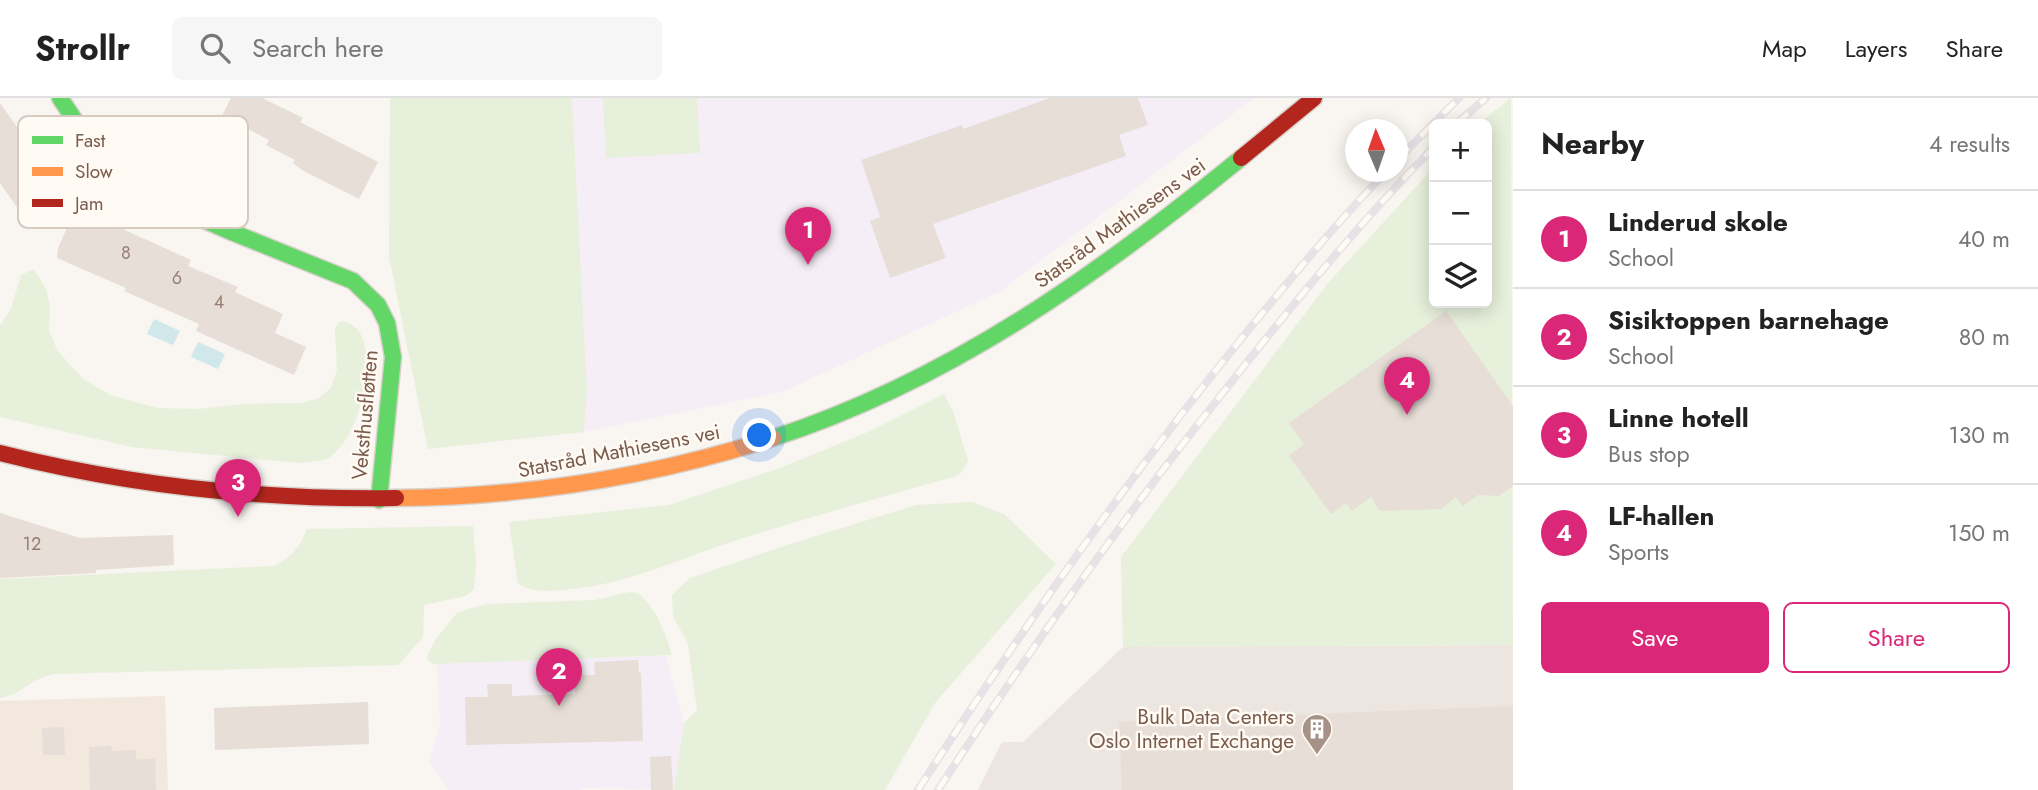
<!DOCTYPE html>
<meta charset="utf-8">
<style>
:root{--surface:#fff;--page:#f6f6f6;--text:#222;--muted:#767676;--line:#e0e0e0;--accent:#db2777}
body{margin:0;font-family:Jost,sans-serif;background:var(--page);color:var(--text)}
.controls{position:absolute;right:21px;top:21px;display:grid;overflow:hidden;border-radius:10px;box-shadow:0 4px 18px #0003}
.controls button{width:63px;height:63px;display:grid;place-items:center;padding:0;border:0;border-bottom:2px solid var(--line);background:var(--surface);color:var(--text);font:35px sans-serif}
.compass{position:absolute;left:1345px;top:21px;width:63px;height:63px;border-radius:50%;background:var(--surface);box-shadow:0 4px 18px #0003;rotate:358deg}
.you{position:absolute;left:760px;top:338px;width:24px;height:24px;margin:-18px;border:5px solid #fff;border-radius:50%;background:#1a73e8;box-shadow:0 0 0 10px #1a73e833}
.badge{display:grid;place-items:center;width:46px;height:46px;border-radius:50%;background:var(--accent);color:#fff;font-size:23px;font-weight:700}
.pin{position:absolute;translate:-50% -58px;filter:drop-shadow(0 2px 4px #0008)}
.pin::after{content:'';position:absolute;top:37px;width:24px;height:21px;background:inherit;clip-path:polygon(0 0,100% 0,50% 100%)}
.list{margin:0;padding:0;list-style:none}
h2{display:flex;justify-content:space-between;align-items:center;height:91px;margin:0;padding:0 28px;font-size:30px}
h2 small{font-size:23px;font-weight:400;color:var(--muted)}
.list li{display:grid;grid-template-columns:46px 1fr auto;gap:21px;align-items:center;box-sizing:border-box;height:98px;padding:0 28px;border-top:2px solid var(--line)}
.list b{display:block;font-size:26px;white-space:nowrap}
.list p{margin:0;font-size:23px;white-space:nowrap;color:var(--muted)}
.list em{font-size:23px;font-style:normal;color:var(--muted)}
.actions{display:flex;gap:14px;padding:21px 28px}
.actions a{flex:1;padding:16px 0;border:2px solid var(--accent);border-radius:10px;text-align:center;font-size:24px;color:var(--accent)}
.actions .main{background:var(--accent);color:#fff}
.icon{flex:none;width:38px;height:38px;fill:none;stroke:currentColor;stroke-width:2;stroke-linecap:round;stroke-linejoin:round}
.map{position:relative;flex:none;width:1513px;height:692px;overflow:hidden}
header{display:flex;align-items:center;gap:42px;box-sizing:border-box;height:98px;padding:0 35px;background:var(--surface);border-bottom:2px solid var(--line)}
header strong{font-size:33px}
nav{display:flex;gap:38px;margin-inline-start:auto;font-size:24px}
.search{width:490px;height:63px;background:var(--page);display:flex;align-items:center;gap:18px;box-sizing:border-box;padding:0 24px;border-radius:10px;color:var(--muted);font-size:26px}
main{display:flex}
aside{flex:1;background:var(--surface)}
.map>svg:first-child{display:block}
.residential{fill:#f2e8de}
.industrial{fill:#ede5e0}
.education{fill:#f6eef6}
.green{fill:#e7f0db}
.water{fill:#d0e8ea}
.building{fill:#e6ded7}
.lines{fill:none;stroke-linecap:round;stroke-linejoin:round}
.fast-casing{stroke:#d9d2cb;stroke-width:19}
.slow-casing{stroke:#d9d2cb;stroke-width:19}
.jam-casing{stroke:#d9d2cb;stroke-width:19}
.fast{stroke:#63d668;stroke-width:16}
.slow{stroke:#ff974d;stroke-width:16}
.jam{stroke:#b3261e;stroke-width:16}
.rail-casing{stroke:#e6e3e7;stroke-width:8}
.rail{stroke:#fffaf3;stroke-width:5;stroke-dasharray:16;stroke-linecap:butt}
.labels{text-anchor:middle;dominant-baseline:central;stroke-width:5;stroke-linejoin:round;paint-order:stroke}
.number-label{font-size:18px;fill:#977e72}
.street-label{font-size:21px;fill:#7a5c4d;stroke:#fffaf3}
.poi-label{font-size:21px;fill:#7a5c4d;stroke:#fffaf3;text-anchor:end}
.key{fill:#fffaf3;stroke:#d7cbc1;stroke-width:2}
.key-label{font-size:19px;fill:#7a5c4d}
</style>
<header>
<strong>Strollr</strong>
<div class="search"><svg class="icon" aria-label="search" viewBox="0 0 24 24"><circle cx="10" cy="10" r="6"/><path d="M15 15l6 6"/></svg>Search here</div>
<nav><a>Map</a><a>Layers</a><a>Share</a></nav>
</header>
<main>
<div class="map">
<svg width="1513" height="692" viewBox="0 0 1513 692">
<rect width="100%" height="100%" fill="#f9f5f0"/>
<polygon class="residential" points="165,598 168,692 0,692 0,603"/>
<polygon class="industrial" points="1513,547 1513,692 978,692 1002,644 1023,644 1123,549"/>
<g class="education">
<polygon points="572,0 1254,0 1001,193 782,294 584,334 587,292"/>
<polygon points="666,558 684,625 674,692 584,690 578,692 448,692 429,662 440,627 437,565"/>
</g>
<g class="green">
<polygon points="390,0 572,0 587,292 584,334 428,351 389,159"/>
<polygon points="603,0 697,0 700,55 606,60"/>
<polygon points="1511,0 1513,547 1123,549 1121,459 1328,185 1434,69 1434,205 1487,205 1487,26 1478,26"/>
<path d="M34,171L46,191L50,209L49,232L57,252L82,280L110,297L157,310L198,311L243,306L302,305L319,300L331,290L337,272L335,230L341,223C389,227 362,346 326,361C319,364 308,363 299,365L132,349L0,319V228L11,211L21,177Z"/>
<path d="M944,296L953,313L968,363L961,375L953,379C878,400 802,421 728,445C680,461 630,484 580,490C563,492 532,497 518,485L509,424L669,407L780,370L870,333Z"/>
<polygon points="972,404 1004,416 1056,466 935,605 885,692 674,692 684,625 697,612 688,546 673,518 672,497 690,480 784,448 916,407"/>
<path d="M473,428L476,464L474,491L466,498L424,507L423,539L398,567L55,576C31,580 21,597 0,600V481L274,468C294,457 298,452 307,431Z"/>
<path d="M629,494L638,495C656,510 666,535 672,557L434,566L427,562L428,556L436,541L456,516L471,510L488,506L595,502Z"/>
</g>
<g class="water">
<polygon points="154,221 180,233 173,247 147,236"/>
<polygon points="198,244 225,256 218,271 191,259"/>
</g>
<g class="building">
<polygon points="231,0 262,0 303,20 300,24 378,64 359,101 302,72 293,65 295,62 266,47 269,42 222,18"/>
<polygon points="1050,0 1138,0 1148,27 1119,37 1126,58 933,126 946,160 890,180 870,123 880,119 861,62 962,27 963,31"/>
<polygon points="0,5 34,53 39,50 51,67 45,72 53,84 41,94 60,102 28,125 0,85"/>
<polygon points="76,110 191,162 188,168 238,189 235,194 283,216 275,235 306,249 294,277 196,233 199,226 124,193 126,190 57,160 58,150"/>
<polygon points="1446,213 1513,308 1513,388 1499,398 1478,397 1463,408 1456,399 1441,411 1380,413 1371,399 1352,413 1346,405 1331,416 1289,358 1304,346 1289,325"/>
<polygon points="0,415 80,440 173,437 174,467 96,472 96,475 0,480"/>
<polygon points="638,562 639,575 641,575 643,643 466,647 465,599 488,599 487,586 512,586 512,598 575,596 574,577 595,577 594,564"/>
<polygon points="368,604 369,646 215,652 214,610"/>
<polygon points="1513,608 1513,692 1122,692 1119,624"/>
<polygon points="64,629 65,657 43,657 42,630"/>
<polygon points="111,648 112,653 136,652 136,662 155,660 156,692 90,692 89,649"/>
<polygon points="671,658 673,692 651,692 650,659"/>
</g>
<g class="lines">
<g class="fast-casing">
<g id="fast">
<polyline points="60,0 86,39 117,70 152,95 190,116 229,133 353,183 378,207 387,225 393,259 379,402"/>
<path d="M773,340C949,283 1099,176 1241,60"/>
</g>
</g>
<g class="slow-casing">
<path id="slow" d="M396,400C524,399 651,379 773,340"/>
</g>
<g class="jam-casing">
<g id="jam">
<polyline points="1241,60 1314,0"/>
<path d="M0,355C130,388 262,402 396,400"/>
</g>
</g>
<use href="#fast" class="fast"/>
<use href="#slow" class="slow"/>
<use href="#jam" class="jam"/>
<g class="rail-casing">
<g id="rail">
<polyline points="1456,26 1486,0"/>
<polyline points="1398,61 1459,0"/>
<path d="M918,692C1021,532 1130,377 1250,230C1294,177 1338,123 1386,74"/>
<path d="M938,692C1030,551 1128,413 1233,282C1297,201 1362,122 1434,49"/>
</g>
</g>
<use href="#rail" class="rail"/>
</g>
<defs>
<g id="building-pin" transform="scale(1.575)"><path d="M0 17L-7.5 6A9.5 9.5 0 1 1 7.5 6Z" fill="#a69286" stroke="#fffaf3"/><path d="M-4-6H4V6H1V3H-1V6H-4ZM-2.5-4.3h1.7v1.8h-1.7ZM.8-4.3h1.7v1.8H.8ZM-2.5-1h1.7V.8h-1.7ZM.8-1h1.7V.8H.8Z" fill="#fff"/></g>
</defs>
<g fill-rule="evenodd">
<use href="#building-pin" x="1317" y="631"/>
</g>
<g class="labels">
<g class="number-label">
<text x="126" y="155">8</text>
<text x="177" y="180">6</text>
<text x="219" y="204">4</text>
<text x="32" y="446">12</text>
</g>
<g class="street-label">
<text transform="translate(1120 125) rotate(-36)">Statsråd Mathiesens vei</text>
<text transform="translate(365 317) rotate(-85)">Veksthusfløtten</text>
<text transform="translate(619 353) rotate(-11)">Statsråd Mathiesens vei</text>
</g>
<g class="poi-label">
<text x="1294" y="619">Bulk Data Centers<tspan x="1294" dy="24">Oslo Internet Exchange</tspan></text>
</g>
</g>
<rect x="18" y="18" width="230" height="112" rx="10" class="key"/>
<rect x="32" y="38" width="31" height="8" fill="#63d668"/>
<rect x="32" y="69" width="31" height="9" fill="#ff974d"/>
<rect x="32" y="101" width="31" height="8" fill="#b3261e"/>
<g class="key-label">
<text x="75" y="49">Fast</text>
<text x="75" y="80">Slow</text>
<text x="75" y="112">Jam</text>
</g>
</svg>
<div class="controls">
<button>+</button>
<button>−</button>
<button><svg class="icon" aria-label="layers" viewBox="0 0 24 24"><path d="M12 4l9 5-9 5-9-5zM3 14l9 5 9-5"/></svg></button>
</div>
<svg class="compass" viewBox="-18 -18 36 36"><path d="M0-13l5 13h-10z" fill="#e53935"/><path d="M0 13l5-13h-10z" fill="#767676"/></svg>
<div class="you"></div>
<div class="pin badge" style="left:808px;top:167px">1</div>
<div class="pin badge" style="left:559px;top:608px">2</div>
<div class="pin badge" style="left:238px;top:419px">3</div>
<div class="pin badge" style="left:1407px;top:317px">4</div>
</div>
<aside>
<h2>Nearby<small>4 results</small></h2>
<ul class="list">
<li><span class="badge">1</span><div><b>Linderud skole</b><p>School</p></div><em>40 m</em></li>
<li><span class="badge">2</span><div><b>Sisiktoppen barnehage</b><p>School</p></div><em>80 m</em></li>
<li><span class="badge">3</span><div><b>Linne hotell</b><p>Bus stop</p></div><em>130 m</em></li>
<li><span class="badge">4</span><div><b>LF-hallen</b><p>Sports</p></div><em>150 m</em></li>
</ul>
<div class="actions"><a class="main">Save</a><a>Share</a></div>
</aside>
</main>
